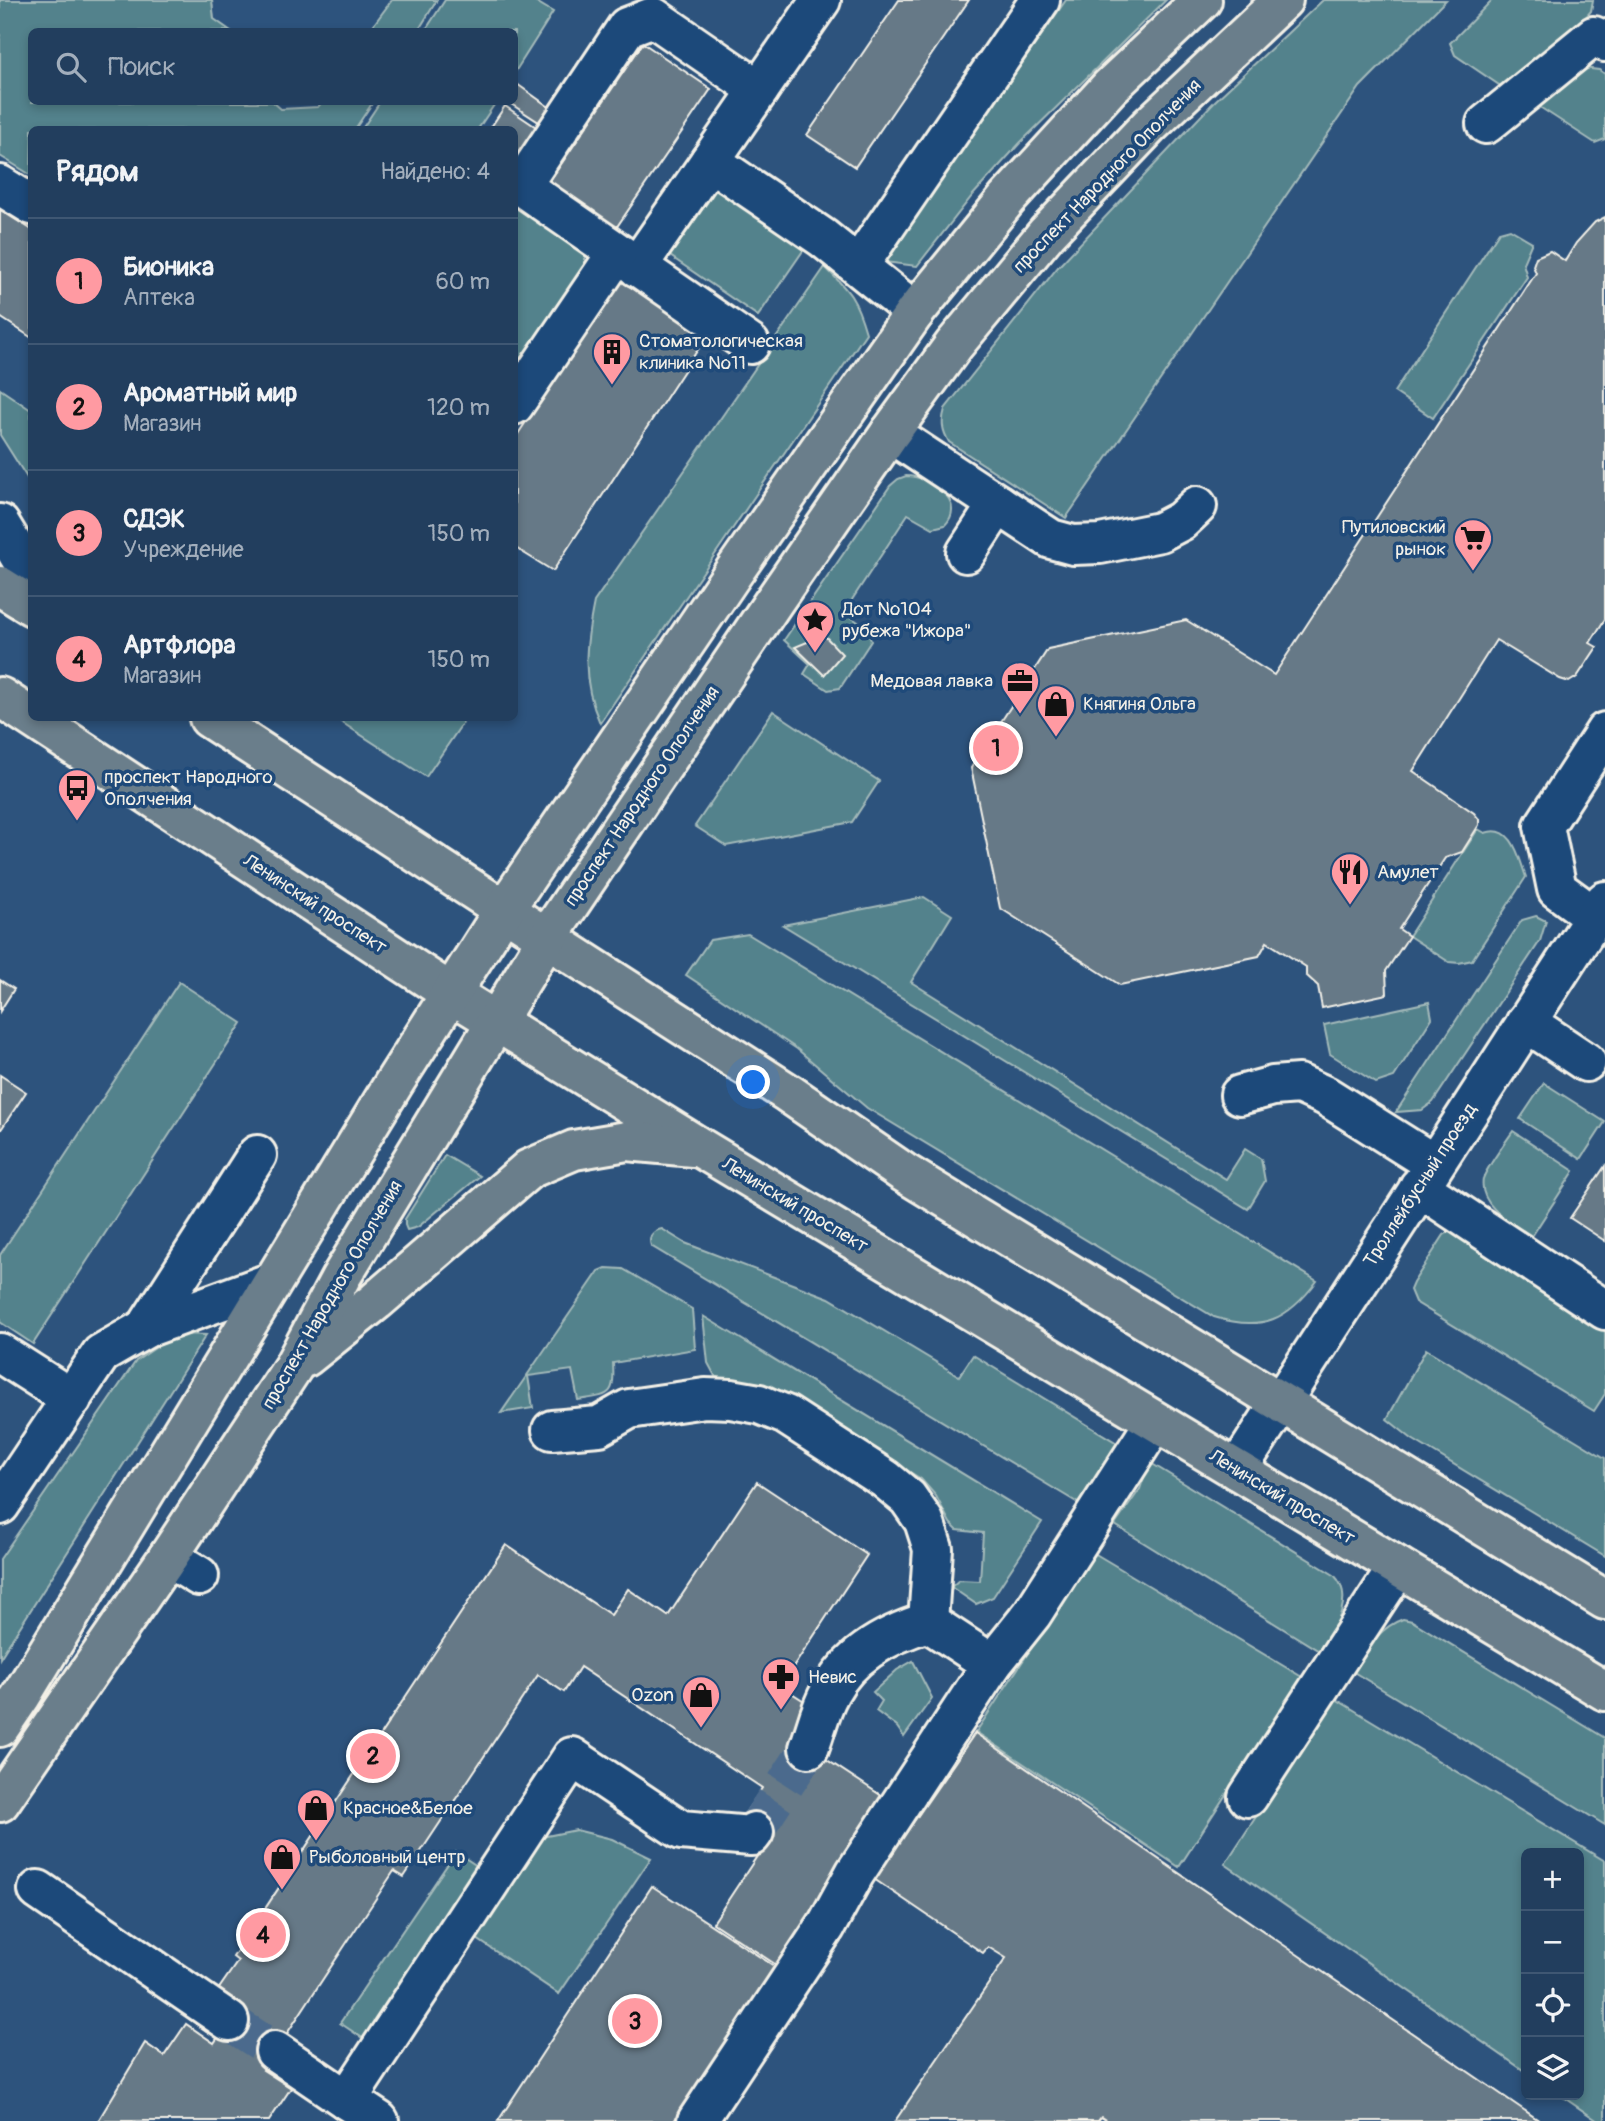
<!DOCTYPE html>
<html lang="ru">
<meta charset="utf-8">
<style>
:root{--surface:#223e5e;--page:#2a4564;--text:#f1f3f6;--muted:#a2aebc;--line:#3f5773;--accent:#ff9aa2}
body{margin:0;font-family:Pangolin,sans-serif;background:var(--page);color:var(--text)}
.controls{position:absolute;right:21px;bottom:21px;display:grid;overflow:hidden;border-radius:10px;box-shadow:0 4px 10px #0003}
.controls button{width:63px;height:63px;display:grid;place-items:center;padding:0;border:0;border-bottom:2px solid var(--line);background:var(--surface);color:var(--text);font:35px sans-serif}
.you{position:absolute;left:754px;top:1083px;width:24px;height:24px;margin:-18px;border:5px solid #fff;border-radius:50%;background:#1a73e8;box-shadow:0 0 0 10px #1a73e833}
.badge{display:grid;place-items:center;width:46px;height:46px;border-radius:50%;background:var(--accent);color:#111;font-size:23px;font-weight:700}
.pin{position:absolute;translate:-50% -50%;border:4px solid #fff;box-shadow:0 2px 7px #0006}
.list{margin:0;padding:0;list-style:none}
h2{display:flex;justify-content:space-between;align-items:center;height:91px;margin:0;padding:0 28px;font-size:30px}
h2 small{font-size:23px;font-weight:400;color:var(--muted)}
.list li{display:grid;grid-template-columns:46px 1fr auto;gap:21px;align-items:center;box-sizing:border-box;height:126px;padding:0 28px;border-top:2px solid var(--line)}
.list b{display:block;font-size:26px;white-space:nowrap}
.list p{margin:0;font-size:23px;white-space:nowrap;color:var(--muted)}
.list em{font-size:23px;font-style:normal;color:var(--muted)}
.icon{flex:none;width:38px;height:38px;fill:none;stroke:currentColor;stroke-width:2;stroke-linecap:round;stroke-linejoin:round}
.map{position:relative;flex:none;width:1605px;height:2121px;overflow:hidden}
.search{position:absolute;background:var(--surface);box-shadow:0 4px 10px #0003;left:28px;top:28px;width:490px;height:77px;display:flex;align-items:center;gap:18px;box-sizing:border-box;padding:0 24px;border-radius:10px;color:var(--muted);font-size:26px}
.panel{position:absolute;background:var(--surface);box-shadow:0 4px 10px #0003;left:28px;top:126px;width:490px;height:595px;border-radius:10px}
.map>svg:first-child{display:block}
.green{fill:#53828c;stroke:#a4baba;stroke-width:2}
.building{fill:#667987;stroke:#f4f1e8;stroke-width:2}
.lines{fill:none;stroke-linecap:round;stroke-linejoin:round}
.minor-tunnel{stroke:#4b6b8d;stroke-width:38;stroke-dasharray:38 19;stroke-linecap:butt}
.minor-casing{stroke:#f4f1e8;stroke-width:44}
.major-casing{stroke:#f4f1e8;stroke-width:44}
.minor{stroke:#1f4a7a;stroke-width:38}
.major{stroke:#6b7e8b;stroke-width:38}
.labels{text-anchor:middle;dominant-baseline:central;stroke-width:7;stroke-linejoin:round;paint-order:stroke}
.street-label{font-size:19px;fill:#f4f1e8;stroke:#1f4a7a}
.poi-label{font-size:19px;fill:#f4f1e8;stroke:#1f4a7a;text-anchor:start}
</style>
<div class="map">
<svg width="1605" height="2121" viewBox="0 0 1605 2121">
<rect width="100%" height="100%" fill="#2d537d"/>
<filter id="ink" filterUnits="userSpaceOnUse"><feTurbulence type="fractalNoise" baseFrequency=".0143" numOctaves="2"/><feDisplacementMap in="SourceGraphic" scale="14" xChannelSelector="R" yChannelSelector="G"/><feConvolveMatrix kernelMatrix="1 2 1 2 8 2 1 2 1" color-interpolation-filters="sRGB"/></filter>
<g filter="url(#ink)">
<g class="green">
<polygon points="0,0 212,0 214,19 231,31 32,32 32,102 273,102 281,109 318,107 322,102 373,102 355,129 32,130 31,175 0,156"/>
<polygon points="392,0 437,0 418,31 369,31"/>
<polygon points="445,0 533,0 553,12 515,72 514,32 425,31"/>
<polygon points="1066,0 1166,0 1020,143 972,196 917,266 884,262"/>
<path d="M1323,0H1446L1360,87L1066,518L949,442C942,430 941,422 945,409L1058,267L1215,101Z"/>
<polygon points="1492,0 1593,0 1591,11 1585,18 1502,87 1455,55 1450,43"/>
<polygon points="1583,68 1599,70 1605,74 1605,139 1595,143 1538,106"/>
<polygon points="380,102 496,102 478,129 362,129"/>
<polygon points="720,184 807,245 758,316 670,256"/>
<polygon points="515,202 585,253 585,278 515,387"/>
<polygon points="1510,229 1532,242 1523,263 1527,277 1433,418 1394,392 1499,232"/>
<path d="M825,267C850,292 856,298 866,333L600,723C581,681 585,646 594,602Z"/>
<polygon points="0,389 31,410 31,484 0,435"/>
<path d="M906,476C929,476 968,501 945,525L933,528L908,514L844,612L868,629L871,641L840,688L828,690L804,674L810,664L784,640L890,486L898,479Z"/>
<polygon points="773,711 879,781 852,822 726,846 695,826"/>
<polygon points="335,718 466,718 426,777"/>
<path d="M1478,829L1485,833C1513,823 1519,858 1526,877L1472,960L1459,963L1449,962L1409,936Z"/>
<polygon points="924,897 952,915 911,982 1226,1179 1245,1149 1261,1159 1265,1181 1248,1209 783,925"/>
<polygon points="1536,916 1546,921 1540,941 1433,1102 1422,1110 1396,1112 1522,920"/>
<path d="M748,934L1317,1281C1288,1320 1262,1332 1214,1317L867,1108L797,1049L686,975L710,940Z"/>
<polygon points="179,982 242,1023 33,1344 0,1322 0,1255"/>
<polygon points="1429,1002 1432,1018 1394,1077 1376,1083 1330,1054 1324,1025"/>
<polygon points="1544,1083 1605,1122 1581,1159 1520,1119"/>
<path d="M1513,1131L1574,1171L1532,1236C1514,1224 1478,1207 1483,1179C1485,1170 1506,1141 1513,1131Z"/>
<polygon points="445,1155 480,1176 418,1227 407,1230 405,1225 405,1219"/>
<path d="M662,1229L685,1243L829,1298L959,1376L973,1355L1117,1443L1108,1469L1083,1506L651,1246C648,1237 652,1231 662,1229Z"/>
<polygon points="1451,1231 1605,1326 1605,1394 1594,1411 1415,1302 1410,1290 1413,1283 1444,1235"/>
<path d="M606,1268L623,1269L692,1309L695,1349L613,1363C615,1397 610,1395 578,1400L572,1370L528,1376L533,1408L501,1413L599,1271Z"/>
<polygon points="703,1316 1042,1522 993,1597 976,1604 951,1587 959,1580 980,1581 983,1533 957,1530 950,1523 936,1496 921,1479 770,1385 727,1382 715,1376 708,1363"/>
<polygon points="182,1334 206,1335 0,1658 0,1559 136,1361 158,1346"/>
<polygon points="1426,1349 1605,1458 1605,1556 1412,1439 1387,1419"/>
<path d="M1149,1462L1334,1575C1356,1597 1334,1630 1321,1652L1115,1525L1140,1489Z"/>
<polygon points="1094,1553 1302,1677 1179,1867 976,1732"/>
<path d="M1403,1619L1412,1621L1605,1738V1825L1352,1671C1366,1650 1378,1628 1403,1619Z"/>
<polygon points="913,1661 932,1698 904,1737 897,1727 876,1711 882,1701 873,1692 897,1670"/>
<polygon points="1334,1698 1605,1861 1605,2121 1598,2121 1560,2095 1579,2095 1579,1853 1526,1853 1526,2072 1225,1864"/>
<polygon points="576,1830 612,1839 651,1858 559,1994 474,1937 542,1837"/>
<polygon points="456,1852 483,1870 367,2041 340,2023"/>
</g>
<g class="building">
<polygon points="899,0 969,0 855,167 807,135"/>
<polygon points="643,43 711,89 616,228 549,182"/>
<polygon points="517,84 552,109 542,124 508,102 514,102 514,88"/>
<polygon points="505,106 539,129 517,161 514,159 514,130 489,130"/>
<polygon points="0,209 32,230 32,338 0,317"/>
<polygon points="1605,217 1605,619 1590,643 1597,647 1577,677 1569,682 1560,679 1496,640 1413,771 1474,813 1479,819 1479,825 1462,852 1445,858 1399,929 1409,936 1386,971 1387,994 1322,1008 1318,986 1306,975 1306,967 1267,942 1259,956 1120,985 1000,908 971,768 1048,649 1186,620 1274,675 1536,273 1533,266 1536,257 1550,251 1565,261 1576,243 1595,222"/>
<polygon points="623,274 710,331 553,571 514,547 514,440"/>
<polygon points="824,635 842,654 824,675 795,647"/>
<polygon points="0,980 14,989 0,1011"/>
<polygon points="0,1075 26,1092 0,1131"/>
<polygon points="1605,1166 1605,1241 1570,1218"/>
<polygon points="757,1482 867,1555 781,1686 818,1710 809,1748 888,1800 778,1966 713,1923 767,1841 739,1822 762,1788 580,1667 564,1692 538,1675 404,1877 394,1871 263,2070 291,2088 269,2121 98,2121 145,2043 164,2056 186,2024 214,2043 240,2005 218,1990 238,1961 233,1957 506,1545 611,1615 628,1589 668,1616"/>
<polygon points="975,1733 1540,2121 1107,2121 1101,2117 1098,2121 895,2121 1006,1958 988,1947 983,1953 874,1879"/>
<polygon points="652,1886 777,1968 674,2121 498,2121"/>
</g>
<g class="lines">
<g class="minor-tunnel">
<polyline points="754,1832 809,1748"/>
<polyline points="229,2021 275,2051"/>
</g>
<g class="minor-casing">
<g id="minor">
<polyline points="1486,124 1594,36 1605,42"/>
<polyline points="710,161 823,238 915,312"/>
<polyline points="0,185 32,205"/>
<polyline points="859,265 1040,0"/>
<polyline points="637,267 821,0"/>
<polyline points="750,344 521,186 627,27 653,17 759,90"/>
<polyline points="514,405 617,253"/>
<polyline points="890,433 1051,539 1073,545 1100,544 1160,532 1181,521 1197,506"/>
<polyline points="0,524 32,577"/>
<polyline points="966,553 998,504"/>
<polyline points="1595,917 1557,889 1544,826 1605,732"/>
<polyline points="1526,1022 1586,1062"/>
<polyline points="1240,1095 1273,1086 1299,1084 1326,1096 1434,1164"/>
<polyline points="1419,1187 1605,1310"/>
<polyline points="146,1328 257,1155"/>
<polyline points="0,1353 72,1399"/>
<polyline points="552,1430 599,1426 629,1409 705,1398 731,1399 759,1404 786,1415 885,1479 908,1498 924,1521 933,1549 928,1622"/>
<polyline points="1237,1470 1605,901"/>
<polyline points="0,1505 101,1354 146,1328 272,1282"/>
<polyline points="168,1557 199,1576"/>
<path d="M809,1748C816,1730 820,1709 830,1692C850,1654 888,1634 928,1622L992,1664"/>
<polyline points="1248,1797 1398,1567"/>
<polyline points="38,1890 229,2021"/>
<polyline points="275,2051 347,2100"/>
<polyline points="379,2121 347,2100 572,1757 681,1830 751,1836 754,1832"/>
<polyline points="697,2121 826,1926 855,1873 992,1664 1032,1614 1155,1422"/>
</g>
</g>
<g class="major-casing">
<g id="major">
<polyline points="0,586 32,606"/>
<polyline points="0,697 452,994 699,1147 1605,1691"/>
<polyline points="209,718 547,938 788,1093 903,1172 1605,1600"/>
<polyline points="306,1357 376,1301 529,1169 574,1150 627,1141 693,1147"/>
<polyline points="0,1727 21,1696 394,1083 504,910 733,573 915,312 1007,199 1110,87 1202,0"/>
<polyline points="0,1802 168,1557 293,1367 341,1277 547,938 774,601 890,433 954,345 1047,233 1149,126 1283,0"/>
</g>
</g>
<use href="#minor" class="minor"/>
<use href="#major" class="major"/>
</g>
</g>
<defs>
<g id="building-pin" transform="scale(2.0125)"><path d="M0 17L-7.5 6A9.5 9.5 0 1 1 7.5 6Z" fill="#ff9aa2" stroke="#1f4a7a"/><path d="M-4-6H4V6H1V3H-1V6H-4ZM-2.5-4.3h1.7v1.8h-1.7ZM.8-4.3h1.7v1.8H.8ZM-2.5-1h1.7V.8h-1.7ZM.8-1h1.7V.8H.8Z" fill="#111"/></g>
<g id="supermarket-pin" transform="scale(2.0125)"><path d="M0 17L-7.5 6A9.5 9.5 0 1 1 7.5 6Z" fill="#ff9aa2" stroke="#1f4a7a"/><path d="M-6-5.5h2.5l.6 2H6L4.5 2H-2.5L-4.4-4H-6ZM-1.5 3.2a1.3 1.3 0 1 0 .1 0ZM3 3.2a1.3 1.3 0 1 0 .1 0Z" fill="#111"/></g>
<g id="sight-pin" transform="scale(2.0125)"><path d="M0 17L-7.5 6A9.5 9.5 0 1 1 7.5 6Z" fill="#ff9aa2" stroke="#1f4a7a"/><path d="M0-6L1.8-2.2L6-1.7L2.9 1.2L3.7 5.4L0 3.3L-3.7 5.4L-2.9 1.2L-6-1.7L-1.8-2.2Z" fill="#111"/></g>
<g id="office-pin" transform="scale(2.0125)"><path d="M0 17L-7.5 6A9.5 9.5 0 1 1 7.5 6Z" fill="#ff9aa2" stroke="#1f4a7a"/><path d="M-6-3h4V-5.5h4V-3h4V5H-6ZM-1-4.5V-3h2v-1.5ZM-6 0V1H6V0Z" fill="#111"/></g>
<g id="shop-pin" transform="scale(2.0125)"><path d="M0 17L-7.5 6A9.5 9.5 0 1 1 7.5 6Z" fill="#ff9aa2" stroke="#1f4a7a"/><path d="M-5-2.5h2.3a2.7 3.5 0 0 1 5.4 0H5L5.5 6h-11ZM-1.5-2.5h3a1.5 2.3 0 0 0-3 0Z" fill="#111"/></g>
<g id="bus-pin" transform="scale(2.0125)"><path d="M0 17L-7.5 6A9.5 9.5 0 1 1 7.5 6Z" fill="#ff9aa2" stroke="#1f4a7a"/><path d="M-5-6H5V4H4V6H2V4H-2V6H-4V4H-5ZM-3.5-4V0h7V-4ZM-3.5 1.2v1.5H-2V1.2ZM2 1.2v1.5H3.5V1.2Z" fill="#111"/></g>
<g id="restaurant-pin" transform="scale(2.0125)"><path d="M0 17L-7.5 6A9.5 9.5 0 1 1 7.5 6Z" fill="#ff9aa2" stroke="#1f4a7a"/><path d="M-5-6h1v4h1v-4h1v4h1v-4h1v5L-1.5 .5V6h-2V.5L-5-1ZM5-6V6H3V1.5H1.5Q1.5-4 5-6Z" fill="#111"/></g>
<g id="pharmacy-pin" transform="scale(2.0125)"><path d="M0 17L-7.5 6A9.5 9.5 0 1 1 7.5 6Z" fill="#ff9aa2" stroke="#1f4a7a"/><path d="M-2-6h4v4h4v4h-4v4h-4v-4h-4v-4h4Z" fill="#111"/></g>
</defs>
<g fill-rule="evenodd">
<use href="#building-pin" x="612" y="352"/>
<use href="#supermarket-pin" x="1473" y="538"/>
<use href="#sight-pin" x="815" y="620"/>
<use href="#office-pin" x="1020" y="681"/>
<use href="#shop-pin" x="1056" y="704"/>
<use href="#bus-pin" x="77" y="788"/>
<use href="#restaurant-pin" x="1350" y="872"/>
<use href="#pharmacy-pin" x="781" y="1677"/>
<use href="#shop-pin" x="701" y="1695"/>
<use href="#shop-pin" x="316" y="1808"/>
<use href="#shop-pin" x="282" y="1857"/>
</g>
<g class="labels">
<g class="street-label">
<text transform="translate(1107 176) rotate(-46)">проспект Народного Ополчения</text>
<text transform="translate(642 796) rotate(-56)">проспект Народного Ополчения</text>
<text transform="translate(315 904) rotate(33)">Ленинский проспект</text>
<text transform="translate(1420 1185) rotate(-57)">Троллейбусный проезд</text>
<text transform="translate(795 1205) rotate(31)">Ленинский проспект</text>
<text transform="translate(332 1295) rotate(-60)">проспект Народного Ополчения</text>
<text transform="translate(1282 1497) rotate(31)">Ленинский проспект</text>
</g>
<g class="poi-label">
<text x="639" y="341">Стоматологическая<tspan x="639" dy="22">клиника №11</tspan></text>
<text x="1446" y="527" text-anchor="end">Путиловский<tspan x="1446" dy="22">рынок</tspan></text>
<text x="842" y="609">Дот №104<tspan x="842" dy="22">рубежа "Ижора"</tspan></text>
<text x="993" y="681" text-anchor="end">Медовая лавка</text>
<text x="1083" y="704">Княгиня Ольга</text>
<text x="104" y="777">проспект Народного<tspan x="104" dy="22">Ополчения</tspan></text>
<text x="1377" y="872">Амулет</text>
<text x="808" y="1677">Невис</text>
<text x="674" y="1695" text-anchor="end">Ozon</text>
<text x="343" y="1808">Красное&amp;Белое</text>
<text x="309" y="1857">Рыболовный центр</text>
</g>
</g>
</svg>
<div class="controls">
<button>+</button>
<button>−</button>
<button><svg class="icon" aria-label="locate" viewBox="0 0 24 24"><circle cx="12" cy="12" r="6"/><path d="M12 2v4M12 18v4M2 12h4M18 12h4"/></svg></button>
<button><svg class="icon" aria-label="layers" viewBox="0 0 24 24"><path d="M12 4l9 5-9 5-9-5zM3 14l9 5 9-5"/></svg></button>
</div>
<div class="you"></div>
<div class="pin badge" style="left:996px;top:748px">1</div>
<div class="pin badge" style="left:373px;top:1756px">2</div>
<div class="pin badge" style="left:635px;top:2021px">3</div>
<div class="pin badge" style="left:263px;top:1935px">4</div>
<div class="search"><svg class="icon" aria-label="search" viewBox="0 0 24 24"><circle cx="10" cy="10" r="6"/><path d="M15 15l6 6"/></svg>Поиск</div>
<section class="panel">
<h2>Рядом<small>Найдено: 4</small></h2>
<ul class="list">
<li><span class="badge">1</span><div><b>Бионика</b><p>Аптека</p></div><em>60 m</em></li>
<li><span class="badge">2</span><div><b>Ароматный мир</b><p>Магазин</p></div><em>120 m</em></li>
<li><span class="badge">3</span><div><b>СДЭК</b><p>Учреждение</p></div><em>150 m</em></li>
<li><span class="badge">4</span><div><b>Артфлора</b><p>Магазин</p></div><em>150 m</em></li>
</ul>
</section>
</div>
